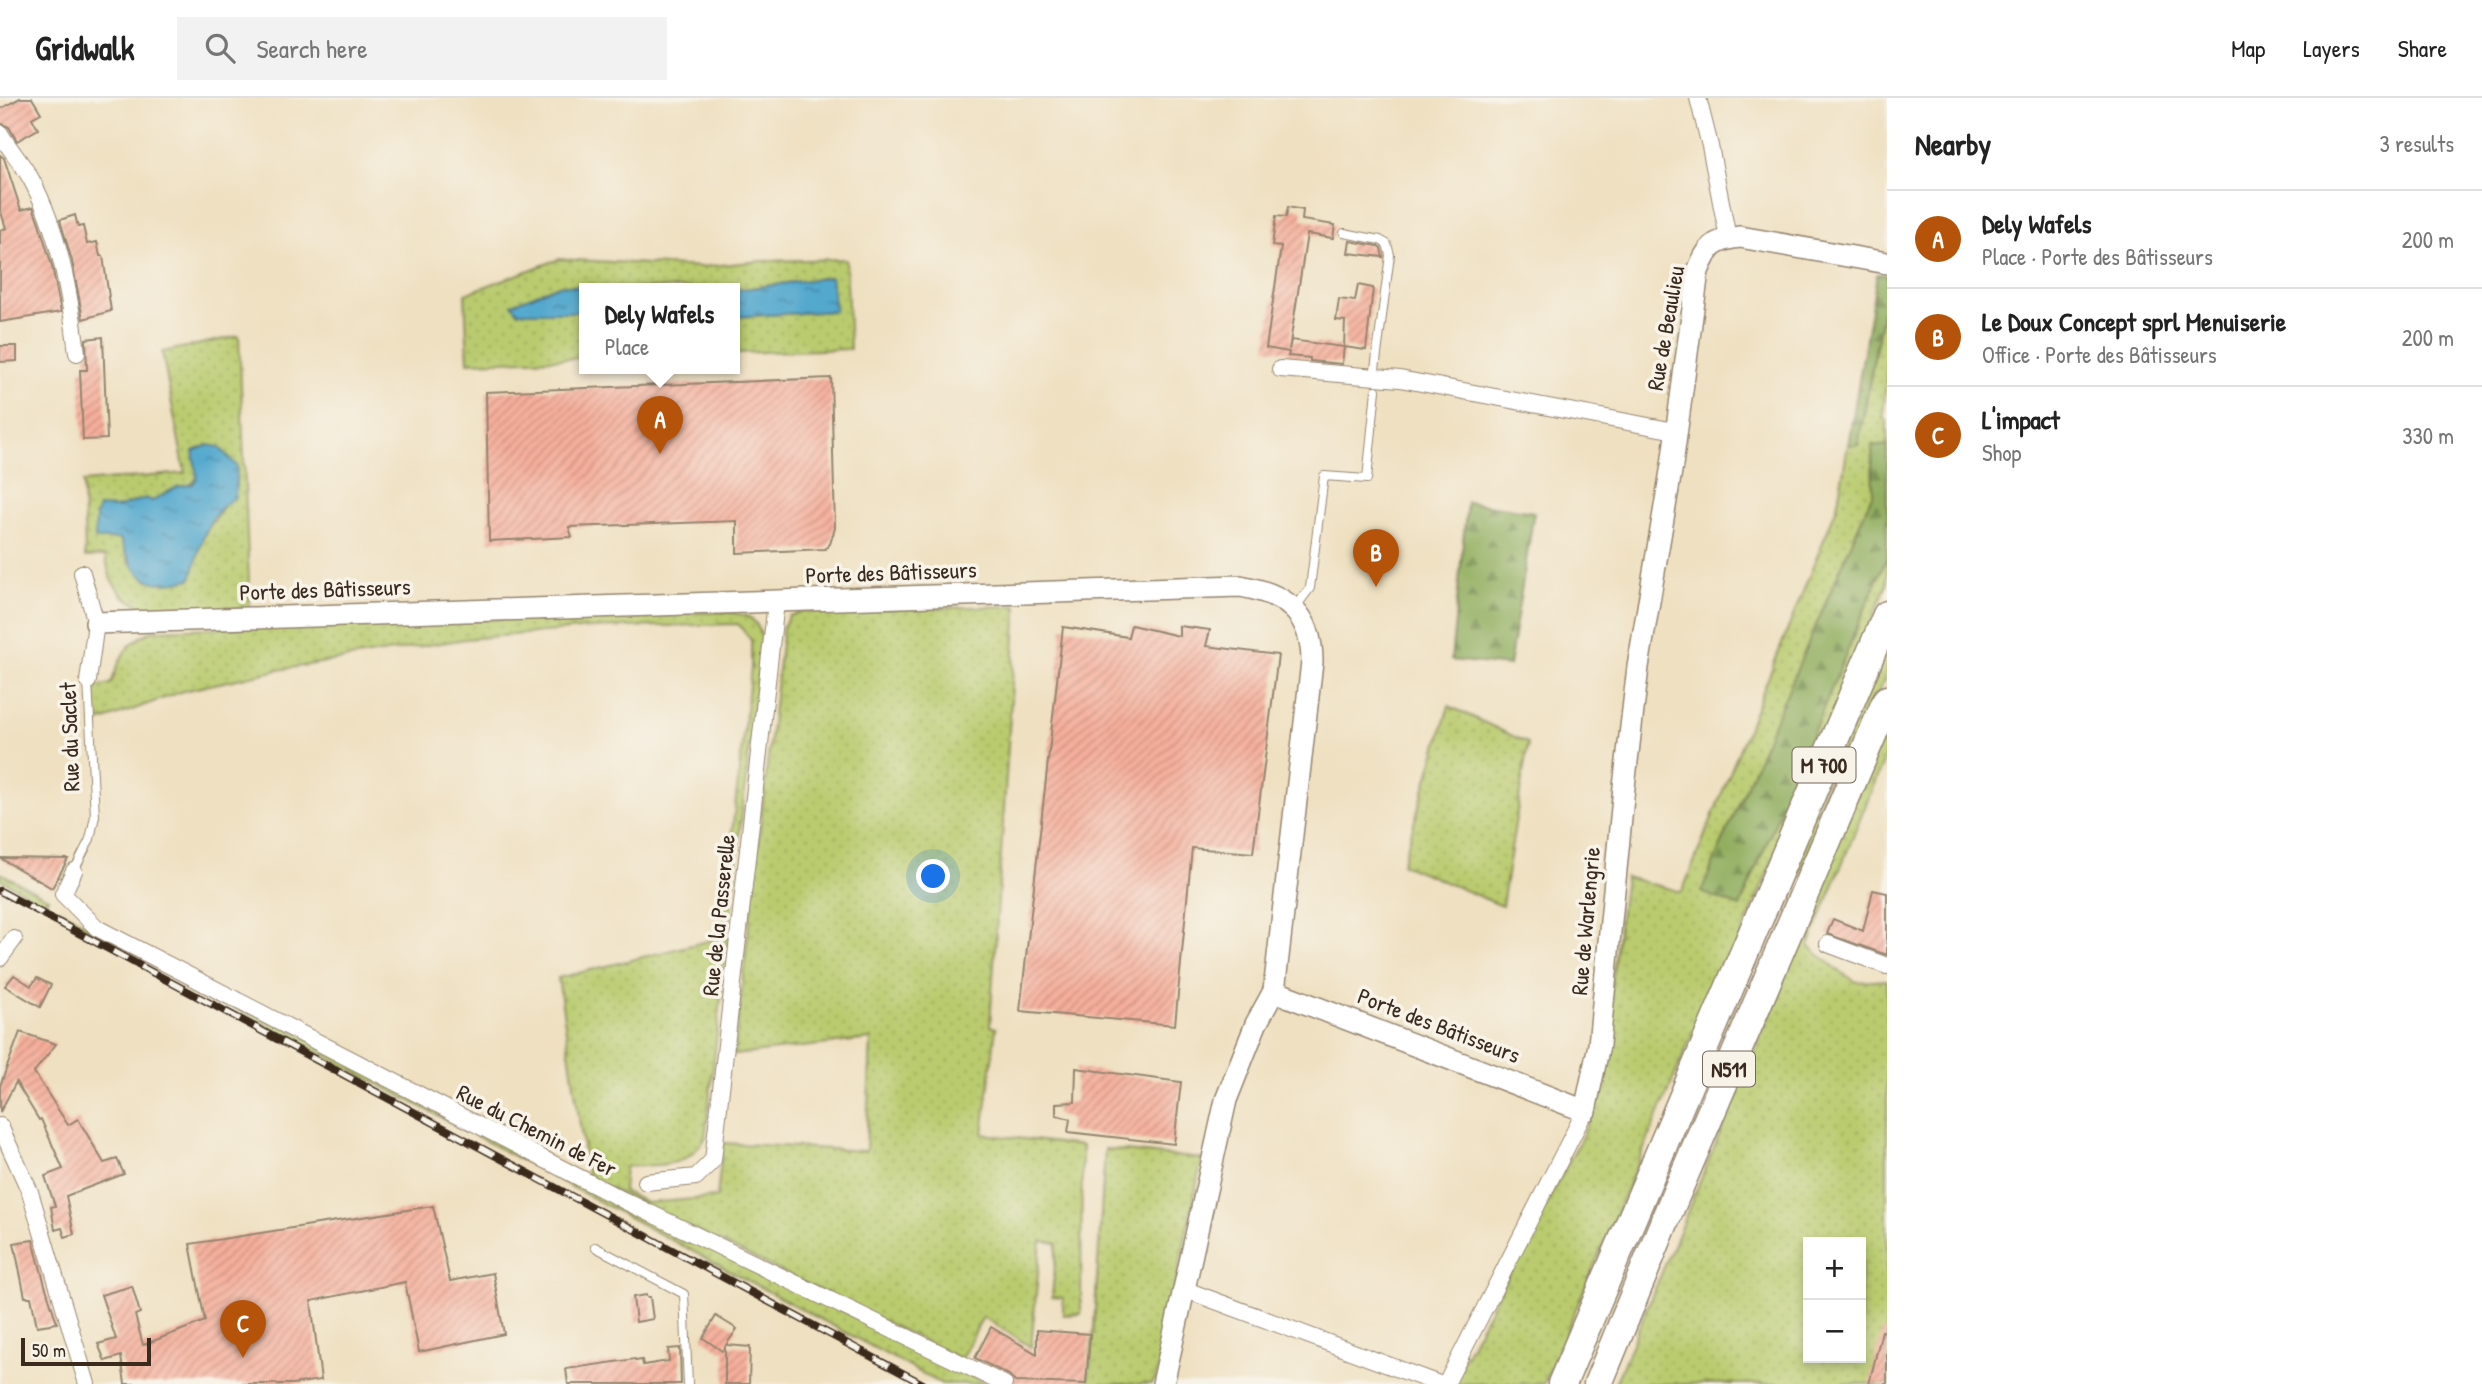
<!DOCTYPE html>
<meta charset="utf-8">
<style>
:root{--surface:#fff;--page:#f2f2f2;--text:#222;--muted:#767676;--line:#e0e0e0;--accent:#b45309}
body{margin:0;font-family:"Patrick Hand",sans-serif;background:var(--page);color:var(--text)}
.controls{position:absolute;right:21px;bottom:21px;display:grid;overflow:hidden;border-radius:0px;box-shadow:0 4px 10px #0003}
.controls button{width:63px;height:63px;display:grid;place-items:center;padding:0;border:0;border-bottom:2px solid var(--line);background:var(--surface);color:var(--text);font:35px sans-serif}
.scale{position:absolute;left:21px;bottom:18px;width:130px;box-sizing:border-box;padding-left:7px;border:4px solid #3b2a1e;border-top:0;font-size:19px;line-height:24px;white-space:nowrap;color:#3b2a1e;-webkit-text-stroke:5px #f7f3e8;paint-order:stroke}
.you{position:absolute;left:934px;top:779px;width:24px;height:24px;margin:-18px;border:5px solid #fff;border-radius:50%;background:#1a73e8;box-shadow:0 0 0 10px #1a73e833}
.badge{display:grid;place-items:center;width:46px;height:46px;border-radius:50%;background:var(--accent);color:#fff;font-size:23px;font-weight:700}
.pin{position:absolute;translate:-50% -58px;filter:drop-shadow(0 2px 4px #0008)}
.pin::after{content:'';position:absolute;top:37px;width:24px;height:21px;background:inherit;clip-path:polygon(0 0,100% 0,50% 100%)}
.popup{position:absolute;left:579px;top:185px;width:161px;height:91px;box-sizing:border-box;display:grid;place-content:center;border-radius:0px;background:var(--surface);filter:drop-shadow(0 2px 5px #0005);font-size:23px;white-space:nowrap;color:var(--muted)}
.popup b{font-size:26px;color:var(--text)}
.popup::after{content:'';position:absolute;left:50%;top:100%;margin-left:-14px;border:14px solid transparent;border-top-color:var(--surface)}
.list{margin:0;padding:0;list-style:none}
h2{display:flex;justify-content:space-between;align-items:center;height:91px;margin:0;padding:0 28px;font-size:30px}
h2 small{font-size:23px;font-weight:400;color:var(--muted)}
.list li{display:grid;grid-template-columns:46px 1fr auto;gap:21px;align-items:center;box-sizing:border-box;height:98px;padding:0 28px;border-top:2px solid var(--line)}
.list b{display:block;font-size:26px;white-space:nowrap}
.list p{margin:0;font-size:23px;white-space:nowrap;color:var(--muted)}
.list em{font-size:23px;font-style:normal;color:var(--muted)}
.icon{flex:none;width:38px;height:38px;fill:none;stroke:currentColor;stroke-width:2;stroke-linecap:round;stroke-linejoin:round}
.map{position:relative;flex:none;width:1887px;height:1286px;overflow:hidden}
header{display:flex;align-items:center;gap:42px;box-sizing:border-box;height:98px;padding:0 35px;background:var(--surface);border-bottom:2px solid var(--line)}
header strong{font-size:33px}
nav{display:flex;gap:38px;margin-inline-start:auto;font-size:24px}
.search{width:490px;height:63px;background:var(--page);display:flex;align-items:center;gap:18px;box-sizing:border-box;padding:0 24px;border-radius:0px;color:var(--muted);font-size:26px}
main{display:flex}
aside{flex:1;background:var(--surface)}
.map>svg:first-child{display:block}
.grass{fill:url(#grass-dots);stroke:#7a7a46;stroke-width:2;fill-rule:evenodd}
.forest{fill:url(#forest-firs);stroke:#666c40;stroke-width:2}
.water{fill:url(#water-ripples);stroke:#466976;stroke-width:2}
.building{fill:url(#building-hatch)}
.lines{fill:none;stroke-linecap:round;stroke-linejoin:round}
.lane-casing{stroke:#958570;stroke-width:10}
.street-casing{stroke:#958570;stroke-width:18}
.secondary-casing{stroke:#958570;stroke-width:24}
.highway-casing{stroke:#958570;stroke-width:31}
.lane{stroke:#fff;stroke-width:8}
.street{stroke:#fff;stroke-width:16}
.secondary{stroke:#fff;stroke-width:21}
.highway{stroke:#fff;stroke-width:28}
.rail-casing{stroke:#3b2a1e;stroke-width:8}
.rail{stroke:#f7f3e8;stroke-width:5;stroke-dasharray:16;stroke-linecap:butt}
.labels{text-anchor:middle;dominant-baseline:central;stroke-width:7;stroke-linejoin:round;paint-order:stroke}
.shield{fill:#f7f3e8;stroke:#73665b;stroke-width:2}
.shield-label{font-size:21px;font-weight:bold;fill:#3b2a1e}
.street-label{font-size:23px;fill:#3b2a1e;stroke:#f7f3e8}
</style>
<header>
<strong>Gridwalk</strong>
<div class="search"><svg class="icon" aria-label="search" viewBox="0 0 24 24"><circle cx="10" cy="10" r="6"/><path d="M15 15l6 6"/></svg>Search here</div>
<nav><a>Map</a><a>Layers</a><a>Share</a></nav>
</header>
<main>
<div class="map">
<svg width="1887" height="1286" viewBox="0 0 1887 1286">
<defs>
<pattern id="grass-dots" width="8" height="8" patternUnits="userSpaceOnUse" patternTransform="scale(1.75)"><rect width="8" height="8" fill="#b9cb6e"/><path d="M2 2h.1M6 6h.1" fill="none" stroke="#a0ae5f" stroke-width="1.8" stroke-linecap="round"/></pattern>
<pattern id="forest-firs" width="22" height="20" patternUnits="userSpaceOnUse" patternTransform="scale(1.75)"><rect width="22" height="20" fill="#92af61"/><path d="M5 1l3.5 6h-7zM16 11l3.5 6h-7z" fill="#788f4f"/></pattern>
<pattern id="water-ripples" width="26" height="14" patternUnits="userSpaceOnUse" patternTransform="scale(1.75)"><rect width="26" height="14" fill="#52a8ce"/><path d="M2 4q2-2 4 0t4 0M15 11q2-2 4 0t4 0" fill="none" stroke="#4589a7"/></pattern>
<pattern id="building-hatch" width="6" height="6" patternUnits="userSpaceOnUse" patternTransform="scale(1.75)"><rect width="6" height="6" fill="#f6af9b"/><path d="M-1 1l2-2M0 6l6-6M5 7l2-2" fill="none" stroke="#c88f7e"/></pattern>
</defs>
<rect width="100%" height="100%" fill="#f7f3e8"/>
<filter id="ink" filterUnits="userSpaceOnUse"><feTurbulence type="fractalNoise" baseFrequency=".0143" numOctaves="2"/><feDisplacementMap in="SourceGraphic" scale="14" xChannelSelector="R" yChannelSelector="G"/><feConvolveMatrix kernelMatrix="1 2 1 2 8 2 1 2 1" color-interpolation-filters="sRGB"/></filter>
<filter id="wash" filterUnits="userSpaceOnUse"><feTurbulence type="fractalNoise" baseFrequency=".00686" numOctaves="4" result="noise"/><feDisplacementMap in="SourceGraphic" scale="28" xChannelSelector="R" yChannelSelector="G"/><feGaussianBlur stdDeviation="1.57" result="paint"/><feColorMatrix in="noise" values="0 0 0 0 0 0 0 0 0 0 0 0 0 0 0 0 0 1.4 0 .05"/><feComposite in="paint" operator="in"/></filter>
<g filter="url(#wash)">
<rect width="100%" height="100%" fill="#efe0c1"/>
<g class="grass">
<polygon points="559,161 701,169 761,163 846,161 850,251 735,255 735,219 834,213 831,179 735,192 735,190 608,190 559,187 513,206 518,214 585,214 585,260 468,264 465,196"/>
<polygon points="1887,189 1887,268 1883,320 1887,322 1887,348 1872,347 1873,395 1702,794 1740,808 1887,458 1887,486 1733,858 1724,862 1544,1286 1450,1286 1581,1041 1597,1002 1625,779 1682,794 1837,409 1848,347 1858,347"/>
<path d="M239,238L250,510L152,514L124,499L111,482L105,458L85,459L83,384L185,375L162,254ZM208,347L228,359L236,368C233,380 231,396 225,406C212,428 200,435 197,462L129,464L120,441L99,409L116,410L146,400L152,403C158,401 163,397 168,394C179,388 190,391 197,380L194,353Z"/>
<path d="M1017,508L990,928L996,930L983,1036L1082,1048L1081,1216L1063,1217V1200L1052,1199L1057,1145L1041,1143L1031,1249L983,1219L961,1261L588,1080L558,880L720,840L751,569V542L738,526L591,530L465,541L278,572L183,593L94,626L93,589L111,586C122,555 123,547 154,532L724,514C746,516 755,517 762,539L705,1041C685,1072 658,1066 625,1069L623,1093L646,1105L717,1099L723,1045L866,1053L871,941L734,957L783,529L789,518L802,513Z"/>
<polygon points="1887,543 1887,575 1781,821 1770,816"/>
<polygon points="1449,608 1528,645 1502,808 1402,766"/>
<path d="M1887,624V654L1809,848L1839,873L1857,884L1887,882V1286H1615L1784,883L1780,877ZM1808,1144H1861V1260H1808Z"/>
<polygon points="0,775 48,800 44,805 0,781"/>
<polygon points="63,813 95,832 987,1286 942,1286 61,817"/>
<polygon points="1105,1051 1202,1061 1156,1281 1151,1286 1088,1286 1094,1229"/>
</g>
<g class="forest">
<polygon points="1877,176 1887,177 1887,189 1858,347 1848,347"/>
<polygon points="1872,347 1887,348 1887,458 1740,809 1701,794 1873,395"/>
<polygon points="1467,404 1534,414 1509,568 1451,562"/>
</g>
<g class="water">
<polygon points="831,179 835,213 735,219 735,192"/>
<polygon points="559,187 608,190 585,190 585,214 518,214 512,206"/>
<path d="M209,347L219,349L237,368L235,399C203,419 201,449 191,481C147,492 136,481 120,441H95L96,417L99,409L116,410L146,400L152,403L177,389L193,386L197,380L193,353Z"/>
</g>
<g id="blocks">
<g class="building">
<polygon points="20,0 32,0 41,15 32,20 38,31 17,43 9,29 0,25 0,11"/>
<polygon points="0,57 4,60 21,112 33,109 39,125 52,168 61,214 0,224 0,132 6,130 0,111"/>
<polygon points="1288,109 1303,112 1302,122 1335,127 1333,140 1307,136 1289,252 1291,242 1344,249 1342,266 1310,263 1310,260 1288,258 1289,254 1266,250 1281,149 1272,148 1276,118 1286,119"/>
<polygon points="75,117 78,129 83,128 87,146 97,144 100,158 103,158 111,213 83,221 72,163 60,122"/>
<polygon points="1350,143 1378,148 1381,150 1383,159 1348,155"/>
<polygon points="1358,187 1373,190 1366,252 1344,249 1345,223 1336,222 1339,201 1355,203"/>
<polygon points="103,239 107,341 83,342 80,272 87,272 86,241"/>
<polygon points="0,248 17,248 17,263 0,264"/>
<polygon points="831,280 835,430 830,446 825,451 737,455 737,423 569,429 572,439 489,443 486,294"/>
<polygon points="1131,527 1179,538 1179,528 1210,532 1206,548 1278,557 1253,755 1192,750 1175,927 1020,913 1063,529 1128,539"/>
<polygon points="0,760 68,761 52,790"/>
<polygon points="1873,792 1887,795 1887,857 1827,836 1833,821 1863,833"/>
<polygon points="14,877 31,888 37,880 51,887 40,909 5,888"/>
<polygon points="20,934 56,946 34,974 68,1027 78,1021 104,1065 117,1061 124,1076 66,1098 74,1136 65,1139 62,1130 55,1132 51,1109 55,1108 45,1078 63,1071 41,1021 39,1022 16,984 0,1014 0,988"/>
<polygon points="1076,970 1181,984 1174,1046 1068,1034 1070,1021 1056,1017 1056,1005 1075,1004"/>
<polygon points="433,1108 450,1183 493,1175 504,1236 419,1254 405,1184 311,1203 321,1282 292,1286 125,1286 121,1258 105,1263 98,1246 116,1241 101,1197 132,1188 140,1215 135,1217 143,1247 205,1223 190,1146"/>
<polygon points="33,1142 45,1187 57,1225 37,1228 31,1199 25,1199 14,1145"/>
<polygon points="646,1197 647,1199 650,1199 653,1221 636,1224 633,1199"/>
<polygon points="716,1218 737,1231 726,1247 750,1249 749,1286 725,1286 725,1249 722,1253 703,1240"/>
<polygon points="991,1229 1037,1256 1037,1232 1090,1236 1086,1286 1015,1284 1009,1277 975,1260"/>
<polygon points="1882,1233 1887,1234 1887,1286 1869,1286"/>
<polygon points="680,1250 681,1286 568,1286 566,1271 635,1261 636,1263 642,1262 643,1267 669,1263 668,1251"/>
</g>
</g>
</g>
<g filter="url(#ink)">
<use href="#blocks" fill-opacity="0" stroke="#958570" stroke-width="2"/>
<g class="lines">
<g class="lane-casing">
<g id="lane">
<polyline points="1344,135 1380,142 1387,146 1390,157 1374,279"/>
<polyline points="1295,510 1310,490 1324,378 1367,381 1376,292"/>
<polyline points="74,773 90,741 95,718 88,583"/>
<polyline points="595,1149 684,1196 688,1286"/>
</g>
</g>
<g class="street-casing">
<g id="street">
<polyline points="1698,0 1710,48 1728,140"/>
<path d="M0,35C9,51 22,65 31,81C59,133 70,196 77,255"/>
<polyline points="1280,271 1400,281 1675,333"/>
<polyline points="82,475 96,525 88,583"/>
<polyline points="74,773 63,796 97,830 623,1102 1004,1286"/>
<polyline points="1828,846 1887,868"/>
<polyline points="0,860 14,841"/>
<polyline points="0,1028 30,1094 87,1286"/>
<polyline points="646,1084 696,1079 713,1062 776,504"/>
<polyline points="1186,1192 1439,1286"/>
<polyline points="1446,1286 1585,1013"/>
</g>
</g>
<g class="secondary-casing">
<g id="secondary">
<path d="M96,525L1240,488C1286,496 1312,515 1312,564L1274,893L1256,926L1226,1002L1163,1286"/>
<path d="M1274,893L1585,1013L1599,947L1624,689L1638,569L1672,367L1698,173C1708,149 1713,142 1740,139L1887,165"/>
</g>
</g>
<g class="highway-casing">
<g id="highway">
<polyline points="1562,1286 1887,517"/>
<polyline points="1598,1286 1668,1115 1887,602"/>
</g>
</g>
<use href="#lane" class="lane"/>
<use href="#street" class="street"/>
<use href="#secondary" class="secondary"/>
<use href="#highway" class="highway"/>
<g class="rail-casing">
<polyline id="rail" points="0,793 923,1286"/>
</g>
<use href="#rail" class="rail"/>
</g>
</g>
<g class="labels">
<g class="shield">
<rect x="1792.5" y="649.5" width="63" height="35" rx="5"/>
<rect x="1703" y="953.5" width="52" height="35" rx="5"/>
</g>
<g class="shield-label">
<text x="1824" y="667">M 700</text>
<text x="1729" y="971">N511</text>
</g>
<g class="street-label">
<text transform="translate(1665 230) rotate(-80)">Rue de Beaulieu</text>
<text transform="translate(891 474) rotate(-2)">Porte des Bâtisseurs</text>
<text transform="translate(325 491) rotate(-2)">Porte des Bâtisseurs</text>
<text transform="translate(69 639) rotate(-92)">Rue du Saclet</text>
<text transform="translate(718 817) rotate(-84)">Rue de la Passerelle</text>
<text transform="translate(1585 823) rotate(-85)">Rue de Warlengrie</text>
<text transform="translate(1439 927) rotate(21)">Porte des Bâtisseurs</text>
<text transform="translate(537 1032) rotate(27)">Rue du Chemin de Fer</text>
</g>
</g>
</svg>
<div class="controls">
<button>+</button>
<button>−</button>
</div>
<div class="scale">50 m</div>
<div class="you"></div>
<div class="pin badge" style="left:660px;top:356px">A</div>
<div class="popup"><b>Dely Wafels</b>Place</div>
<div class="pin badge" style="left:1376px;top:489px">B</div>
<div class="pin badge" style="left:243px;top:1260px">C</div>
</div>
<aside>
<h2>Nearby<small>3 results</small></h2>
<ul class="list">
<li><span class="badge">A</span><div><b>Dely Wafels</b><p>Place · Porte des Bâtisseurs</p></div><em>200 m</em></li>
<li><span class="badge">B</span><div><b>Le Doux Concept sprl Menuiserie</b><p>Office · Porte des Bâtisseurs</p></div><em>200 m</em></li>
<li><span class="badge">C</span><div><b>L'impact</b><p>Shop</p></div><em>330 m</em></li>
</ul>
</aside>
</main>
